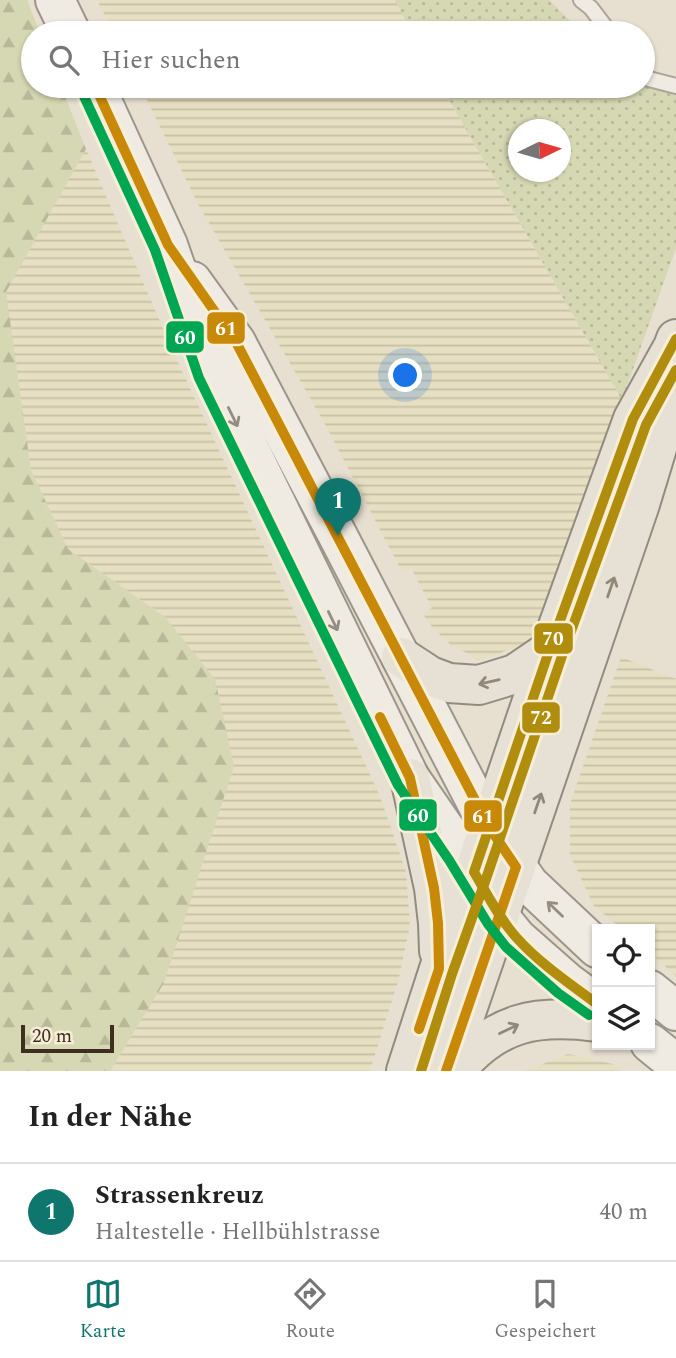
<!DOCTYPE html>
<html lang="de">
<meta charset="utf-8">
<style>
:root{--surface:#fff;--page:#f6f6f6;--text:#222;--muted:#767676;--line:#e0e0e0;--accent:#0f766e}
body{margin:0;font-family:Spectral,serif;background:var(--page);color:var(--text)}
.controls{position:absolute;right:21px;bottom:21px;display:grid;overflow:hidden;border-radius:0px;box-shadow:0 2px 5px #0004}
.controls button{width:63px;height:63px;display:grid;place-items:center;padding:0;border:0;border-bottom:2px solid var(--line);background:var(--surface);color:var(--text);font:35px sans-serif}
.compass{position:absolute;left:508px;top:119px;width:63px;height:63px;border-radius:50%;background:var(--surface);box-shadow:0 2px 5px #0004;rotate:85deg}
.scale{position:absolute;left:21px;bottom:18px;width:93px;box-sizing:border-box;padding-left:7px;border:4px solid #3d2e20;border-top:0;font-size:19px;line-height:24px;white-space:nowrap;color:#3d2e20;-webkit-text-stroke:5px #f7eed8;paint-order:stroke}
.you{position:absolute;left:406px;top:376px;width:24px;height:24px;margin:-18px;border:5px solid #fff;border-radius:50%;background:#1a73e8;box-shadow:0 0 0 10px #1a73e833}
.badge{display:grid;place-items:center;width:46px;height:46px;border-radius:50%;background:var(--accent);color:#fff;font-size:23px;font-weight:700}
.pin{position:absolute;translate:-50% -58px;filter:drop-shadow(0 2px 4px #0008)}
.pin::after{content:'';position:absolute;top:37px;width:24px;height:21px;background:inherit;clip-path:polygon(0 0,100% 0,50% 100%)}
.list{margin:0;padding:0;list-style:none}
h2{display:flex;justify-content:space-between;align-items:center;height:91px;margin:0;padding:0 28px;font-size:30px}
h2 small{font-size:23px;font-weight:400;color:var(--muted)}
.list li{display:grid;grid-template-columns:46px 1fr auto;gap:21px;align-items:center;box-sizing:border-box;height:98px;padding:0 28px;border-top:2px solid var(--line)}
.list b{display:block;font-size:26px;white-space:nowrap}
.list p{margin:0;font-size:23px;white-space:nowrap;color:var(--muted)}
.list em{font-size:23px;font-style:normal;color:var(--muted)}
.icon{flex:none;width:38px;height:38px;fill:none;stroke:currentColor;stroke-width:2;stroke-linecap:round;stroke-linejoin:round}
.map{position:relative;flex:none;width:676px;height:1071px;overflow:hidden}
.search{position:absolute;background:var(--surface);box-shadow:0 2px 5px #0004;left:21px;right:21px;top:21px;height:77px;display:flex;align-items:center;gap:18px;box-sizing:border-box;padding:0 24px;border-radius:38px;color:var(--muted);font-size:26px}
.sheet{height:189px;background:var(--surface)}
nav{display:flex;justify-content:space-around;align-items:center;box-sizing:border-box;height:98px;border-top:2px solid var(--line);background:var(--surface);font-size:19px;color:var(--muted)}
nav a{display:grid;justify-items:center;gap:4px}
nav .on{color:var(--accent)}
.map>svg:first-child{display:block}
.farmland{fill:url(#farmland-rules)}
.grass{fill:url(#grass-dots);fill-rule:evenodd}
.forest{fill:url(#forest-firs)}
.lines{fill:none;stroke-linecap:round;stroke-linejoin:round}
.lane-casing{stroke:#ada599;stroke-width:18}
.secondary-casing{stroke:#9c958a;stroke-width:42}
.primary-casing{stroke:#928b80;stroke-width:42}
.lane{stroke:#efebe3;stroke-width:14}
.secondary{stroke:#efebe3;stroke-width:38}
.primary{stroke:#e6e1d4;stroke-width:38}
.bus-1-casing{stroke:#f7eed8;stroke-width:16}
.bus-2-casing{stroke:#f7eed8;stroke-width:16}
.bus-3-casing{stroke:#f7eed8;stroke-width:16}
.bus-4-casing{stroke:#f7eed8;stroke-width:16}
.bus-1{stroke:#c88808;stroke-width:10}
.bus-2{stroke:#00a651;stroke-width:10}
.bus-3{stroke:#b18d0d;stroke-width:10}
.bus-4{stroke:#b18d0d;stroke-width:10}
.oneway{stroke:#968c82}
.oneway2{stroke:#92887a}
.line-badge{stroke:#f7eed8;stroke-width:2.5}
.badge-label{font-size:19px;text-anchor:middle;font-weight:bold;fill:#fff}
</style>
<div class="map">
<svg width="676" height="1071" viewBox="0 0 676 1071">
<defs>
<pattern id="farmland-rules" width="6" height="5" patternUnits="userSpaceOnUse" patternTransform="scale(1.75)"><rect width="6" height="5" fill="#e6dfc2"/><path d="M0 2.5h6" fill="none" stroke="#c6c0a6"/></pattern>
<pattern id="grass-dots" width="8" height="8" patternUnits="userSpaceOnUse" patternTransform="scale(1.75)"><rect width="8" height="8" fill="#d6d7b3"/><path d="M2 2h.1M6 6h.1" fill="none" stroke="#b9b99a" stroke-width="1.8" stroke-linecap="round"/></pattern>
<pattern id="forest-firs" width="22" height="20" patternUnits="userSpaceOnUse" patternTransform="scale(1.75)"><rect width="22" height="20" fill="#d6d7b3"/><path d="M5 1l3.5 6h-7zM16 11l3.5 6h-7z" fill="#b9b99a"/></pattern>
</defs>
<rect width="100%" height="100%" fill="#e7e0d1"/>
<g class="farmland">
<polygon points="97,0 395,0 412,33 114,33"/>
<polygon points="140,86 441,86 622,400 539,626 529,641 516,654 510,649 493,656 477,660 469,654 452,646 433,628 422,613 432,608 411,568 402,572 325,424 198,204"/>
<polygon points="86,149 170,345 380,796 406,872 410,926 399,978 370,1071 110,1071 164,983 165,617 68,549 31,470 5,292"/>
<polygon points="621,657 676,679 676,976 650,953 650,929 622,929 594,906 570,855 570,804"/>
<polygon points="568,1054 613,1064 622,1071 525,1071"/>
</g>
<g class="grass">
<polygon points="395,0 549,0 583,33 412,33"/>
<path d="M643,82L647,86L676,94V248L622,400L441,86H643ZM518,130H560V172H518Z"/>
</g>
<polygon class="forest" points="0,0 27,0 40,33 33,33 33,86 61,86 86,149 6,292 31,470 68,549 165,617 215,679 234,766 164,983 110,1071 0,1071"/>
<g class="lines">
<g class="lane-casing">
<g id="lane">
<polyline points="581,0 591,8 610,33"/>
<polyline points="643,75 645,78 676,86"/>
</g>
</g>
<g class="secondary-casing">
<g id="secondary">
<polyline points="55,0 71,33"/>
<polyline points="95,86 168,245 212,372 410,778 461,852 499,916 517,938 567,982 597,1004"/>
<polyline points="192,281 236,342 338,536 489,827 529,884 597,948"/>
<polyline points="650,990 676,1011"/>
<polyline points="650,1043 676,1064"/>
</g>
</g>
<g class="primary-casing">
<g id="primary">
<polyline points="401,657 430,676 449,683 479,685 515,674 549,651"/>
<polyline points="410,778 434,888 438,923 439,951"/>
<polyline points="406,1071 439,969 474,872 549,651 633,419 673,347 676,339"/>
<polyline points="446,1071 640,504 664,425 671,366"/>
<path d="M455,1071C496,1021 537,1014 597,1022"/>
</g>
</g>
<use href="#lane" class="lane"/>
<use href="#secondary" class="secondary"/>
<use href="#primary" class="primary"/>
<g class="bus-1-casing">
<g id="bus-1">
<polyline points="95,86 168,245 236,342 489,827 516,867 446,1071"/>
<polyline points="380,717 410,778 434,888 438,923 439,969 419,1029"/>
</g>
</g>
<g class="bus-2-casing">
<polyline id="bus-2" points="82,92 155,250 199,378 398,785 449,860 488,924 506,947 558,993 589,1015"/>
</g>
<g class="bus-3-casing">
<polyline id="bus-3" points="421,1071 452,974 487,876 562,656 646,425 676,370"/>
</g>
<g class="bus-4-casing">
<path id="bus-4" d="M597,1004C569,983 539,963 516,937C499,918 487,894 474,872L549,651L633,419L676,339"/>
</g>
<use href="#bus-1" class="bus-1"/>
<use href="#bus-2" class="bus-2"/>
<use href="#bus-3" class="bus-3"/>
<use href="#bus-4" class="bus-4"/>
</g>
<defs><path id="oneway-shaft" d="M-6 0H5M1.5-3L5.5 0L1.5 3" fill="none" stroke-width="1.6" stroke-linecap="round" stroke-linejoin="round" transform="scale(1.75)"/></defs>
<g class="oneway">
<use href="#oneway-shaft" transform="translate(233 417) rotate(64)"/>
<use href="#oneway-shaft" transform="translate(333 621) rotate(64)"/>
<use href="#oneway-shaft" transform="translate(555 909) rotate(-136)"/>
</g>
<g class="oneway2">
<use href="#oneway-shaft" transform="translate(611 587) rotate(-71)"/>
<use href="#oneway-shaft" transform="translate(489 682) rotate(167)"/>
<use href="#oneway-shaft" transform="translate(538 803) rotate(-71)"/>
<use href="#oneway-shaft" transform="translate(509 1029) rotate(-26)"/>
</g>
<g class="line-badge">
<rect x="206" y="311" width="40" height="34" rx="7" fill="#c88808"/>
<rect x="165" y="320" width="40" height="34" rx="7" fill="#00a651"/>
<rect x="533" y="622" width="41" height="33" rx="7" fill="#b18d0d"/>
<rect x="521" y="701" width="40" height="33" rx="7" fill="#b18d0d"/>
<rect x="398" y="798" width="40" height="34" rx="7" fill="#00a651"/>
<rect x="463" y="799" width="40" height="34" rx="7" fill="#c88808"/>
</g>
<g class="badge-label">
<text x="226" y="335">61</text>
<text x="185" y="344">60</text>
<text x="553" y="645">70</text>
<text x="541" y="724">72</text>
<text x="418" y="822">60</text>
<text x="483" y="823">61</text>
</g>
</svg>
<div class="controls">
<button><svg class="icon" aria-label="locate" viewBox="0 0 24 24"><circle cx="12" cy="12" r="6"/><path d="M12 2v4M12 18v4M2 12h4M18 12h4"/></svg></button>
<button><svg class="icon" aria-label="layers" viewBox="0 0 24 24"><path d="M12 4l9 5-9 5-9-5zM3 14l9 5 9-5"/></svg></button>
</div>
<svg class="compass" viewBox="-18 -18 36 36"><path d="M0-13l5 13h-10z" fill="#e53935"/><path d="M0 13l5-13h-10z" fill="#767676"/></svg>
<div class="scale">20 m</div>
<div class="you"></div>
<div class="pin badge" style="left:338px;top:536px">1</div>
<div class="search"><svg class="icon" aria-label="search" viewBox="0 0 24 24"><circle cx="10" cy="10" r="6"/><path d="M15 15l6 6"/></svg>Hier suchen</div>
</div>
<section class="sheet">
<h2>In der Nähe<small></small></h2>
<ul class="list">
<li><span class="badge">1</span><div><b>Strassenkreuz</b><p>Haltestelle · Hellbühlstrasse</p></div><em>40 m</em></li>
</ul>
</section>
<nav>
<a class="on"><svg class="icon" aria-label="map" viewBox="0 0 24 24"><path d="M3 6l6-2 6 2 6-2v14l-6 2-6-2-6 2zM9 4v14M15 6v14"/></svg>Karte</a>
<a><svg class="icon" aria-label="directions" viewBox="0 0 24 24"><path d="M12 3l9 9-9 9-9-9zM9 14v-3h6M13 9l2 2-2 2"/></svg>Route</a>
<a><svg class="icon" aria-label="saved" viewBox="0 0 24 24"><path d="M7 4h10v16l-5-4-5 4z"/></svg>Gespeichert</a>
</nav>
